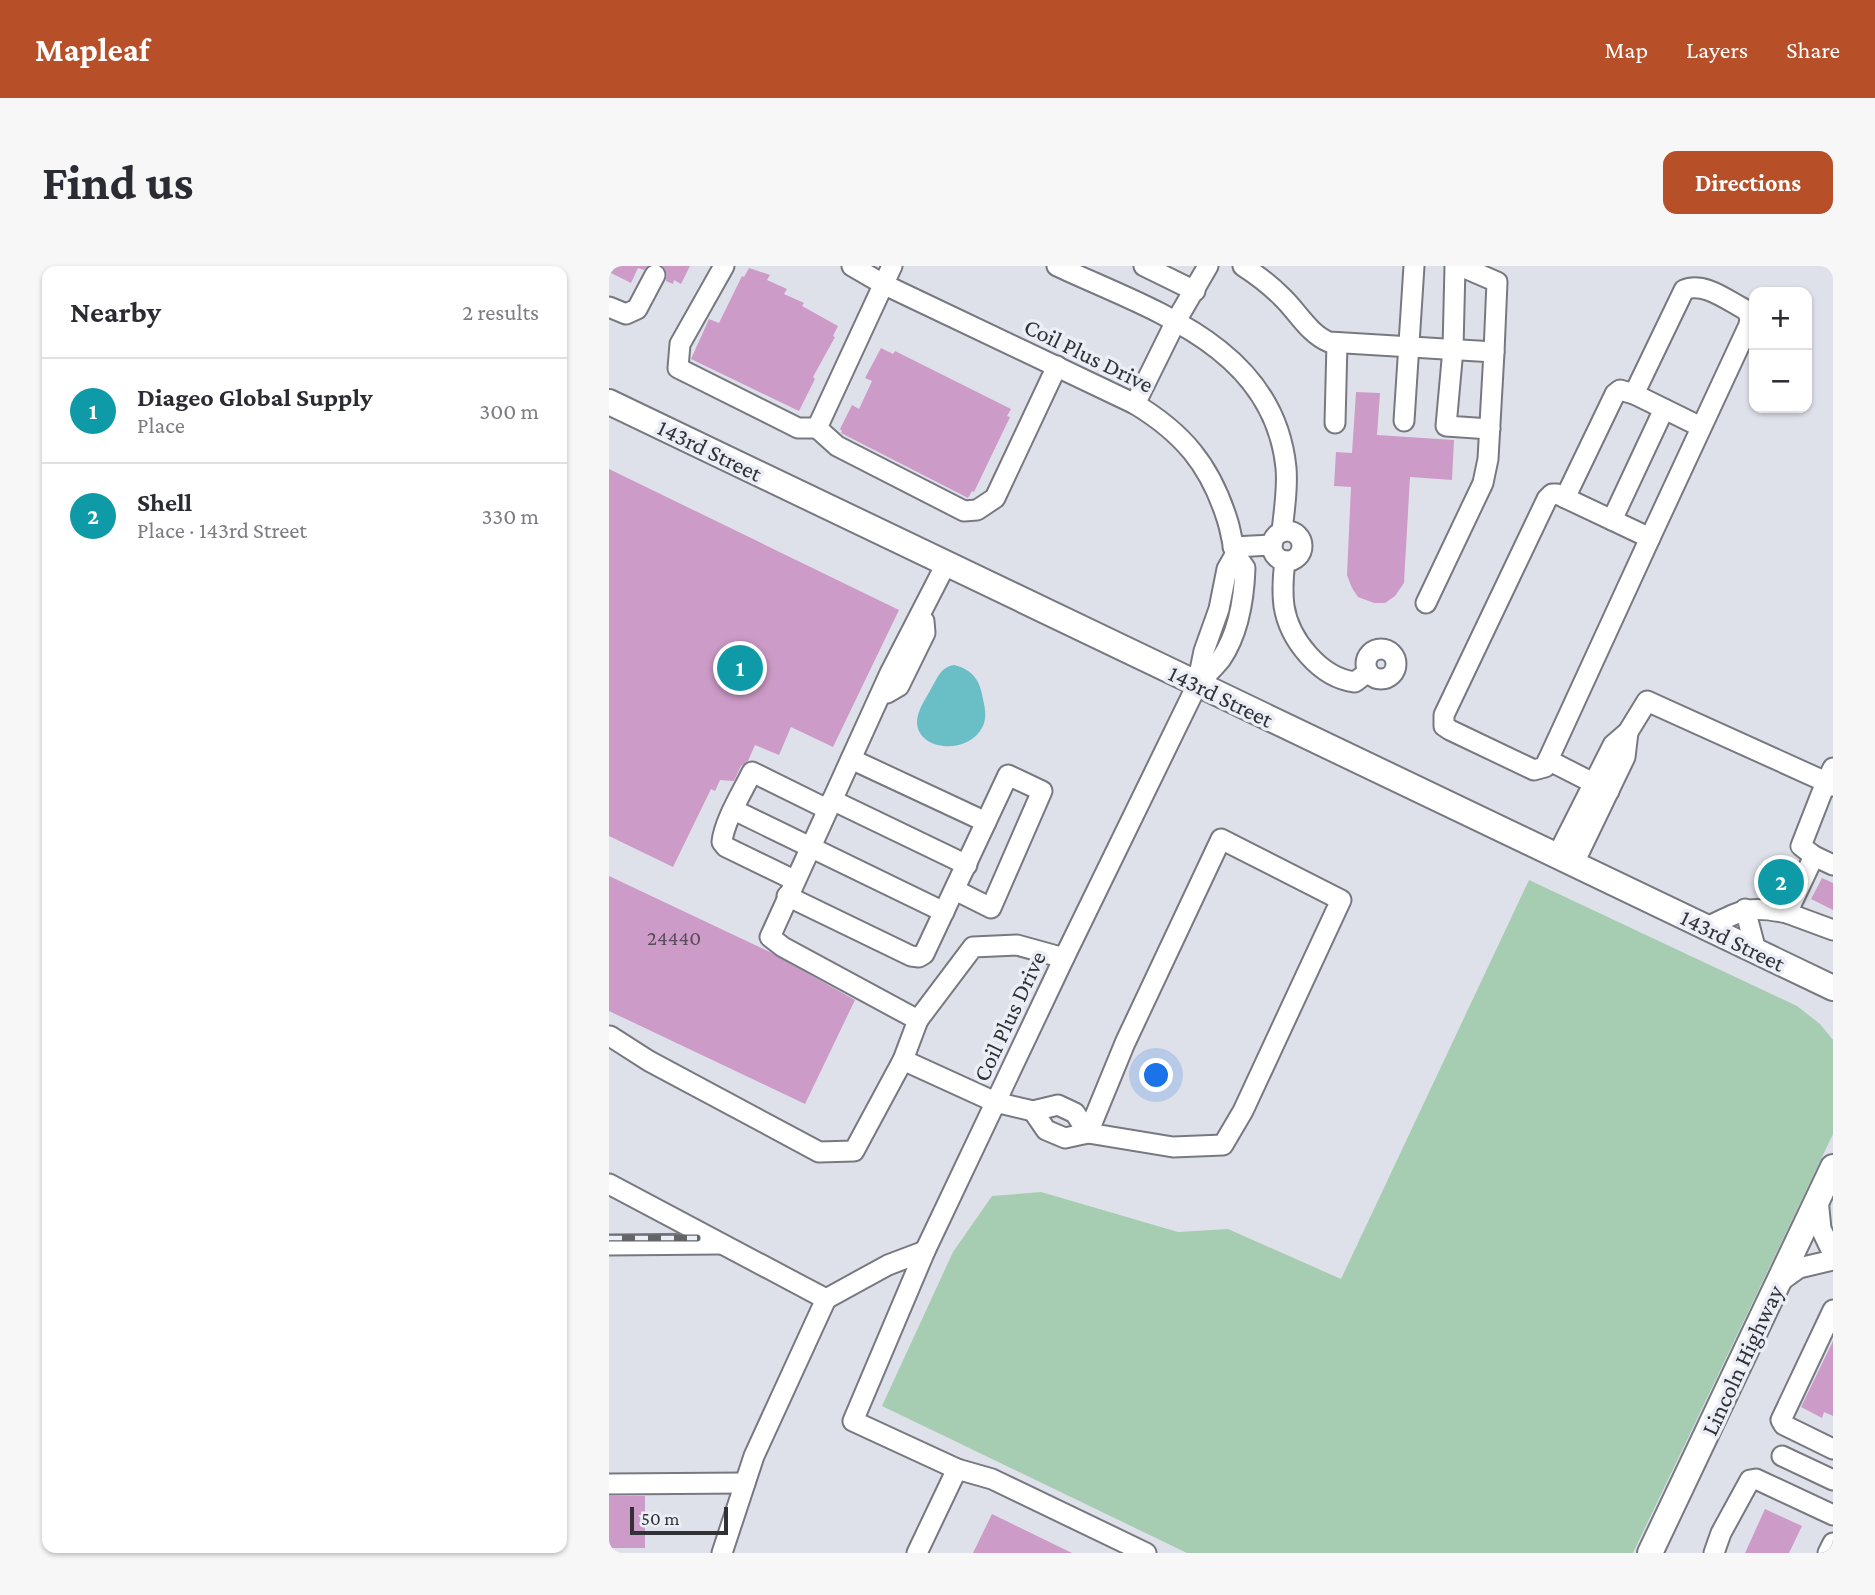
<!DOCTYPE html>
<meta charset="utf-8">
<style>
:root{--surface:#fff;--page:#f7f7f7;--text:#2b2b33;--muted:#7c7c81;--line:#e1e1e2;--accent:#b75029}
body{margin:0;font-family:"Crimson Pro",serif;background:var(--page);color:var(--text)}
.controls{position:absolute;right:21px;top:21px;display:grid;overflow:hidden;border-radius:14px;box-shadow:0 2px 5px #0004}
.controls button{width:63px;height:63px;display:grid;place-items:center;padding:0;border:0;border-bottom:2px solid var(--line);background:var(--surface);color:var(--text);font:35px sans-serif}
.scale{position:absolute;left:21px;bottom:18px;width:98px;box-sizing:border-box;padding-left:7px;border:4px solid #313235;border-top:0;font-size:19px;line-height:24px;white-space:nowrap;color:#313235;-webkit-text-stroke:5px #eceef7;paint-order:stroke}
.you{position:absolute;left:548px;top:810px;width:24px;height:24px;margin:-18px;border:5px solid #fff;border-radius:50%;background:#1a73e8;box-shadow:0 0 0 10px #1a73e833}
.badge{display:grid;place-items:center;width:46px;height:46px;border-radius:50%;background:var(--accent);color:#fff;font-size:23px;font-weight:700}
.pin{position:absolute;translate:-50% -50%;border:4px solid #fff;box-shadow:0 2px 7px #0006}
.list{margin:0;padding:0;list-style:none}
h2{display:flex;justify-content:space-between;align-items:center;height:91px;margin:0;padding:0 28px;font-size:30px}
h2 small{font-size:23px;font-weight:400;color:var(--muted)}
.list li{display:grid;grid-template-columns:46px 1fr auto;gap:21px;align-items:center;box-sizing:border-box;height:105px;padding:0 28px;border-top:2px solid var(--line)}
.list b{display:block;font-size:26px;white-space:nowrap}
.list p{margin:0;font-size:23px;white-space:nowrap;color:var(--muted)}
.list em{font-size:23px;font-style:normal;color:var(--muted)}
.map{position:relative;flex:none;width:1224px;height:1287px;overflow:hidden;border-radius:14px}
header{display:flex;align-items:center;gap:42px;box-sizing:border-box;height:98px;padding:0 35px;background:var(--accent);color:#fff}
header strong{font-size:33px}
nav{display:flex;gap:38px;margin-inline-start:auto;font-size:24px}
.intro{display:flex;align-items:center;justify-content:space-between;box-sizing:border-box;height:168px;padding:0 42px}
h1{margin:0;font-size:49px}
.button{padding:18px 32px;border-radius:14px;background:var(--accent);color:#fff;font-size:24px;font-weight:700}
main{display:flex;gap:42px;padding:0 42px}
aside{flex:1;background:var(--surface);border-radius:14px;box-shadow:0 2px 5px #0004}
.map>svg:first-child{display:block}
.green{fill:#a6cdb1}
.water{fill:#6abfc6}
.building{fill:#cd9bc7}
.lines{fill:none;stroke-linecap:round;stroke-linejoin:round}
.minor-casing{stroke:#777981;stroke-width:23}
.major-casing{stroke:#777981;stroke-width:28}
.minor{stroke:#fff;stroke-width:19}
.major{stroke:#fff;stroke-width:24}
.rail-casing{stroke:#626468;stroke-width:7}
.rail{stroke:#eceef7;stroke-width:4.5;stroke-dasharray:13;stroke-linecap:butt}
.labels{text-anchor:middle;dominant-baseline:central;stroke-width:7;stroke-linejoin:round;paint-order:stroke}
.number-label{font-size:21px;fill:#584c5a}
.street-label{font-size:24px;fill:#313235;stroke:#eceef7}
</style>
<header>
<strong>Mapleaf</strong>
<nav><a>Map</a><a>Layers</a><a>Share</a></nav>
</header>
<div class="intro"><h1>Find us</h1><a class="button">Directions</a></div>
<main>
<aside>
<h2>Nearby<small>2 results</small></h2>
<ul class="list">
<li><span class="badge" style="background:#0f9aa8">1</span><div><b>Diageo Global Supply</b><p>Place</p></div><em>300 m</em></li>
<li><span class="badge" style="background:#0f9aa8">2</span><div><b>Shell</b><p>Place · 143rd Street</p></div><em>330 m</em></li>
</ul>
</aside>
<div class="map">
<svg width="1224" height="1287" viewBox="0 0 1224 1287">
<rect width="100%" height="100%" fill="#dfe1ea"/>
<polygon class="green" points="920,614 1188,740 1211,758 1224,774 1224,868 1024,1287 578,1287 273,1140 344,986 383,930 432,926 569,966 619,963 732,1013"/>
<path class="water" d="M345,399C364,404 371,414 374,433C376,442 378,451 374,460C360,490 308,485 308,456C308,444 318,431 323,421C329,411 332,401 345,399Z"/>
<g class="building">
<polygon points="0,0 38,0 35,4 29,2 22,17 0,6"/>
<polygon points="54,0 81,0 72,18 65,14 64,18 57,15 58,8"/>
<polygon points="140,2 161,9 158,14 178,23 175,28 195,37 193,40 229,60 224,70 226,71 204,111 206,113 190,145 82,93 100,53 110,57 133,10 135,11"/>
<polygon points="272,82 284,88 286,85 402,143 398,150 401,151 365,226 363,225 359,232 232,167 233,165 231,163 243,139 250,143 263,115 256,112"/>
<polygon points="747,126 771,127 768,169 845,174 843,214 801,211 795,317 786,330 776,337 765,337 749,331 743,322 738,309 742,221 725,220 727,186 743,187"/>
<polygon points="0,203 290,344 224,481 182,461 170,489 146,479 139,495 132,500 125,515 111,514 106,525 102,523 64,601 0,570"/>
<polygon points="1171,599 1184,605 1172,632 1159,625"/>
<polygon points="0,610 161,686 246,734 196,838 0,745"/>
<polygon points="1213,612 1224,617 1224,644 1202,633"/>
<polygon points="1224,1075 1224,1150 1215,1146 1213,1152 1192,1141"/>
<rect x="0" y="1230" width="36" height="52"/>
<polygon points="1156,1243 1193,1260 1180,1287 1136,1287"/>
<polygon points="383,1248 463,1287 364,1287"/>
</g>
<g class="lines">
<g class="minor-casing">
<g id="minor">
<polyline points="115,0 71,78 69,102 189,162 208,162"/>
<path d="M243,0L274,18L526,138C574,167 601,199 618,253C625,274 621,283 636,302C635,332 629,368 612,393C605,402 596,410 589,418"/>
<polyline points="283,0 208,162 228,180 355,245 368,244 386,232 448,100"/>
<path d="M448,0C542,44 665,80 677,202C679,223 675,244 673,266"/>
<polyline points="535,0 586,25"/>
<path d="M634,0C648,9 661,19 673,31C688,45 700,68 720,76L885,86L879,193L874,217L817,337"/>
<polyline points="846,0 844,83 837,160 881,163"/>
<polyline points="851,0 888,16 885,86"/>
<polyline points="0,41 17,48 28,43 46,9"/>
<polyline points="526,138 567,55 599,0"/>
<polyline points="795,155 805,0"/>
<polyline points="726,157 728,77"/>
<polyline points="956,232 1006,128 1011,124 1025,128"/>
<polyline points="1003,254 1055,143"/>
<circle cx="678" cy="280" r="15"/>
<polyline points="624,281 663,279"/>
<path d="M676,295C674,310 673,325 675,340C680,373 711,412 746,416L759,406"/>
<circle cx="772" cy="398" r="15"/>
<polyline points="278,427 290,420 316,367 315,355"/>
<polyline points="242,493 377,556 399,509 433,525 382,642 346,624"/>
<polyline points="939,494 1041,272"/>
<path d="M1000,525L939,494L936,501L925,504L841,464L835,460V449L938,233L943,228H948L1041,272L1140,59L1141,51L1137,44C1119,35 1095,15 1075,24L1025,128L1092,161"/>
<polyline points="223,534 358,599"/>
<polyline points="125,544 335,646"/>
<polyline points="948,590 1004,479 1019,466 1038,435 1217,516 1224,502"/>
<polyline points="1205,590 1192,580 1217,516 1224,520"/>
<polyline points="965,597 1016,491 1019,466"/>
<path d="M185,614L117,581L113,576C115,555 134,525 143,506L218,543"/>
<polyline points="178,630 302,690 310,691 315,688 377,556"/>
<polyline points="1136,643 1147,685"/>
<polyline points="1178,647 1224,664"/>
<path d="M1098,661C1134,644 1138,639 1178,647L1205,590L1224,599"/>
<polyline points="309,754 364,681 408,679 455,692"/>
<polyline points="1,770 40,795 210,886 245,885 294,794 309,754 174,681 161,671 281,407 337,298"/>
<polyline points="294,794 386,836 424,845 449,839 466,847 479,867"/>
<polyline points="424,845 437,864 456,872 479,867 564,881 614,879 634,845 732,634 612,573 516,777 479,867"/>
<polyline points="0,918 217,1033 279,999 316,985"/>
<polyline points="1209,933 1212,963 1224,988"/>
<polyline points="0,979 111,978"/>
<polyline points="1169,1017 1190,1002 1224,994"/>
<polyline points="1224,1044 1172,1154 1175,1159 1224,1183"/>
<polyline points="1173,1190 1224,1214"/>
<polyline points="0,1218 136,1217"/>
<polyline points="113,1287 145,1190 217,1033"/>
<polyline points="308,1287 348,1203"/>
<polyline points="537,1287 383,1213 348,1203 244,1155 316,985 455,692 588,419 595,385 610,343 618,303 626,289"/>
<polyline points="1105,1287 1112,1267 1141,1214 1147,1213 1224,1249"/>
<polyline points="1219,1287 1224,1277"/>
</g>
</g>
<g class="major-casing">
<g id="major">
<polyline points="0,136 1224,722"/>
<polyline points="1041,1287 1224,901"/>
</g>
</g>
<use href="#minor" class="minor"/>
<use href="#major" class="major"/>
<g class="rail-casing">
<polyline id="rail" points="0,972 88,972"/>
</g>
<use href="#rail" class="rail"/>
</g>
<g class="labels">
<g class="number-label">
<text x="65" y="672">24440</text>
</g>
<g class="street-label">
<text transform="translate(480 89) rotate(26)">Coil Plus Drive</text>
<text transform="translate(101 184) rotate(26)">143rd Street</text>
<text transform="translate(612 430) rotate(26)">143rd Street</text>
<text transform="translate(1124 674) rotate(26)">143rd Street</text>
<text transform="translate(400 750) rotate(-65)">Coil Plus Drive</text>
<text transform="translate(1133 1094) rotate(-65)">Lincoln Highway</text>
</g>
</g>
</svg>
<div class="controls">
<button>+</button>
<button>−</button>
</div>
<div class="scale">50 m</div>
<div class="you"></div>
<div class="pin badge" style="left:131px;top:402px;background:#0f9aa8">1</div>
<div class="pin badge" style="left:1172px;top:616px;background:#0f9aa8">2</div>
</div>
</main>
